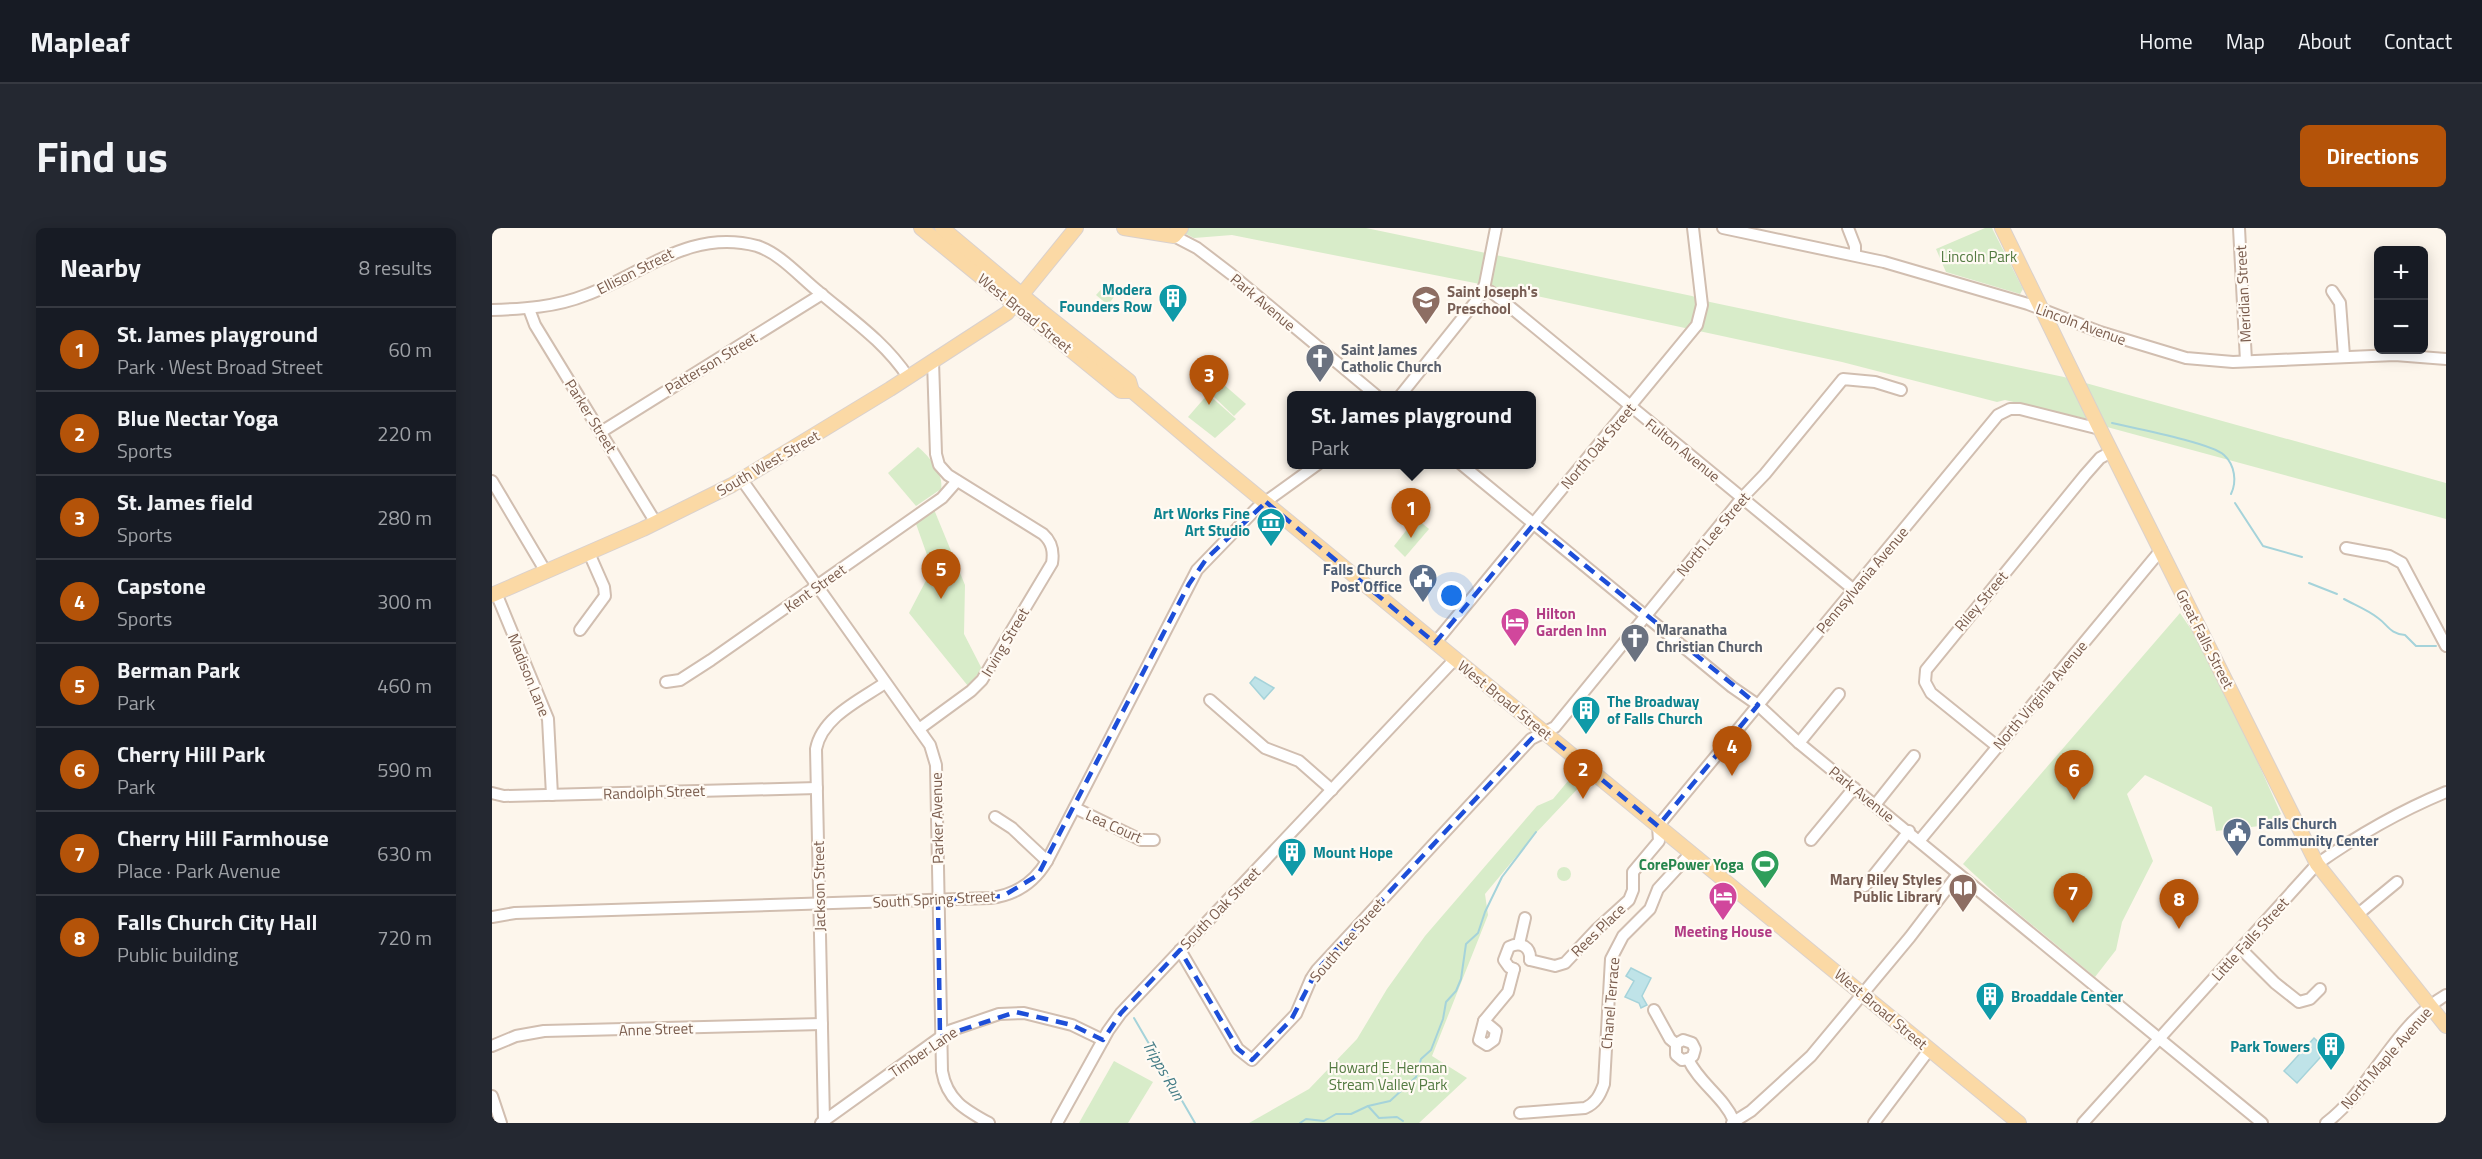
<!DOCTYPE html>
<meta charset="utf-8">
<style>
:root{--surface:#171b24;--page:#242831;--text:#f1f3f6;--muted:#9ea1a6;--line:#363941;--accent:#b45309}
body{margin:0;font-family:"Titillium Web",sans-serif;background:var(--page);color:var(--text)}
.controls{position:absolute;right:18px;top:18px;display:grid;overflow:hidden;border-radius:9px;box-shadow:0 3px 15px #0003}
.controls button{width:54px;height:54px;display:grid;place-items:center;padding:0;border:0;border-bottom:2px solid var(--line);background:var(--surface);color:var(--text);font:30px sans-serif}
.you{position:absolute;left:960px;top:368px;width:21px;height:21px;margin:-15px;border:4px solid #fff;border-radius:50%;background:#1a73e8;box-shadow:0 0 0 9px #1a73e833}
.badge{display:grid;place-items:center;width:39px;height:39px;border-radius:50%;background:var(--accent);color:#fff;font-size:20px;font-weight:700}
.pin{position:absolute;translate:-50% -50px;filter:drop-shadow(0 2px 3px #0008)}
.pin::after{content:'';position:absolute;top:32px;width:21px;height:18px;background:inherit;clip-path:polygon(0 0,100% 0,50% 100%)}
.popup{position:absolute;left:795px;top:163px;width:249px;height:78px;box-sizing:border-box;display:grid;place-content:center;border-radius:9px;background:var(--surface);filter:drop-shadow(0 2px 4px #0005);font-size:20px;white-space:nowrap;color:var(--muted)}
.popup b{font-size:22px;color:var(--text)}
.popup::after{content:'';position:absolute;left:50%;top:100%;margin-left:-12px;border:12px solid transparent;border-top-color:var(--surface)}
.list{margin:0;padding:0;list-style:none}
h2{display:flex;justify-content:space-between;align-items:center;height:78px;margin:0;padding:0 24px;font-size:26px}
h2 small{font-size:20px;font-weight:400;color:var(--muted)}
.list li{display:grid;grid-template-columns:39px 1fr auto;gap:18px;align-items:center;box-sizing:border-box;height:84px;padding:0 24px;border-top:2px solid var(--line)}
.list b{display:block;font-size:22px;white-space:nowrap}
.list p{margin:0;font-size:20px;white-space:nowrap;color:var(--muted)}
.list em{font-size:20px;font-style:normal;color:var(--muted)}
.map{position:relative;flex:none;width:1954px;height:895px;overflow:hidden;border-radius:9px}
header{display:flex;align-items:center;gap:36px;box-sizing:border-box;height:84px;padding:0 30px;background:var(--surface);border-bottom:2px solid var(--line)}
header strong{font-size:28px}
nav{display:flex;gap:33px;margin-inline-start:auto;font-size:21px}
.intro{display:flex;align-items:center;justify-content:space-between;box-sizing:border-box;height:144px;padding:0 36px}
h1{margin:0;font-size:42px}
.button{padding:15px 27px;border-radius:9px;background:var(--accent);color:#fff;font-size:21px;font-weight:700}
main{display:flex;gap:36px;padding:0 36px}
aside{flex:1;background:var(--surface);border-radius:9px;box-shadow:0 3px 15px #0003}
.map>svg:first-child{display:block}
.green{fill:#d8ecc9}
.water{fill:#bfe3e8;stroke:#a5d3da;stroke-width:1.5}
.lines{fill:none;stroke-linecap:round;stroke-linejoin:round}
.stream{stroke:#a5d3da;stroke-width:2}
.minor-casing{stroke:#d1beb0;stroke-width:14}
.major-casing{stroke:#dad1cd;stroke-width:16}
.minor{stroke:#fff;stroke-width:10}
.major{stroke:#fbd9a5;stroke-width:14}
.marked{fill:none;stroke:#1d4ed8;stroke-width:4.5;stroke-dasharray:12 8;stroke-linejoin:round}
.labels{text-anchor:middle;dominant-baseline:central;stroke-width:4.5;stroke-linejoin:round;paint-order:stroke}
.park-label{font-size:15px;fill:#537a41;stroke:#fffaf3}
.street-label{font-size:15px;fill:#7a5c4d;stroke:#fffaf3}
.culture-label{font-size:15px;font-weight:bold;fill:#0d838f;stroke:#fffaf3;text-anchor:end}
.education-label{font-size:15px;font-weight:bold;fill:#785e54;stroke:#fffaf3;text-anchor:start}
.worship-label{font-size:15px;font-weight:bold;fill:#5b616d;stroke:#fffaf3;text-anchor:start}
.service-label{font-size:15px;font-weight:bold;fill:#4e5e75;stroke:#fffaf3;text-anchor:end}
.hotel-label{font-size:15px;font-weight:bold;fill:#b23c85;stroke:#fffaf3;text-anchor:start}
.leisure-label{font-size:15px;font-weight:bold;fill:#27864d;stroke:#fffaf3;text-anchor:end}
.water-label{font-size:16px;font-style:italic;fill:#437c86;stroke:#fffaf3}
</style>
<header>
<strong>Mapleaf</strong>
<nav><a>Home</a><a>Map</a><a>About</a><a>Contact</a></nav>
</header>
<div class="intro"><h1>Find us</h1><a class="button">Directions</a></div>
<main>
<aside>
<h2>Nearby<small>8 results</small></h2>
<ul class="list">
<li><span class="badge">1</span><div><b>St. James playground</b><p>Park · West Broad Street</p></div><em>60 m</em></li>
<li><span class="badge">2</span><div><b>Blue Nectar Yoga</b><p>Sports</p></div><em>220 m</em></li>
<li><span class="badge">3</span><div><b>St. James field</b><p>Sports</p></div><em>280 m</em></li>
<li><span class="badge">4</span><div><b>Capstone</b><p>Sports</p></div><em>300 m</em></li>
<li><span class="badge">5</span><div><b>Berman Park</b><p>Park</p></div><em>460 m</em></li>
<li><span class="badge">6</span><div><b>Cherry Hill Park</b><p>Park</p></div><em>590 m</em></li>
<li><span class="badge">7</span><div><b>Cherry Hill Farmhouse</b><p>Place · Park Avenue</p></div><em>630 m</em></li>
<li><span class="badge">8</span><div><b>Falls Church City Hall</b><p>Public building</p></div><em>720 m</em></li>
</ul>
</aside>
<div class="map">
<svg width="1954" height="895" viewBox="0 0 1954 895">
<rect width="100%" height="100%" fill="#fdf6ec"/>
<g class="green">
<polygon points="682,0 874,0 1200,68 1218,74 1572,149 1954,255 1954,291 1615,199 1613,195 1513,172 1505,174 1350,134 998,58 740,7 702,10"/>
<polygon points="1493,0 1500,0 1531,61 1528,66 1454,44 1444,21"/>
<polygon points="613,57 624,66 616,77 604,67"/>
<polygon points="730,155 754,176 742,188 719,166"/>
<polygon points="716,166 744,191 723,210 696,189"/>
<path d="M426,219C437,228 452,246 449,261L424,278L396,245Z"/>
<polygon points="441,279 473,357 472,406 490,441 476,458 417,385 440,341 423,293"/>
<polygon points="924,290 937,301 913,329 902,318"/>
<polygon points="1688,385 1709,416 1723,448 1730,457 1763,523 1763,528 1789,586 1768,598 1724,603 1720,579 1653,547 1635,566 1661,633 1630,694 1624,722 1603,749 1509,671 1471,636"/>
<polygon points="1081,547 1085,553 1092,554 1043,606 993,666 996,687 940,828 975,850 927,895 757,895 817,861 865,811 895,761 933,708 1045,578 1061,571"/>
<circle cx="1072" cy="646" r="7"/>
<polygon points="622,833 661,854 636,895 587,895"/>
</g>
<g class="water">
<polygon points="763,449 782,460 772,471 758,455"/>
<polygon points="1139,740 1159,750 1150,768 1155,777 1149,780 1147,775 1133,769 1142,753 1134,748"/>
<polygon points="1822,810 1835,822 1805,855 1792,843"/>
</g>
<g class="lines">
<g class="stream">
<path d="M1620,195C1641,200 1719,215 1732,227C1743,237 1745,254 1739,266"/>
<polyline points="1743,275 1771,318 1810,329"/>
<polyline points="1817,355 1845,366"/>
<path d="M1852,371C1863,377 1876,382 1886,390C1896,397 1898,406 1913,407L1924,418H1944"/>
<polyline points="642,790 703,895"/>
<polyline points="876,878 887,890 905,889 911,893"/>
<polyline points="808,895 814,891 832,893 844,886 859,886 876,878 898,873 924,849 929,831 939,822 951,791 954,774 964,763 969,751 974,716 986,705 993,684 1010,649 1044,604"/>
</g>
<g class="minor-casing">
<g id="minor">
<polyline points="1231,0 1392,34 1536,76 1608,104 1694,130 1741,134 1903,127 1954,131"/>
<polyline points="1356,0 1363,18 1363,27"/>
<polyline points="1747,0 1754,133"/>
<polyline points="682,8 705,20 739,46 885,168"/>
<polyline points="992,61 999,64 1011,73 1362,362"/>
<polyline points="1840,63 1848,75 1852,128"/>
<polyline points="37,81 43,97 164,295"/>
<path d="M0,82C32,81 64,79 94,67C151,46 198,0 265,18C289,26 308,49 327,64C359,91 393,114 416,149"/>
<polyline points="908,168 988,68 993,56 1004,0"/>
<polyline points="109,204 330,66"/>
<polyline points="969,236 1240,459 1266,477 1307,515 1770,895"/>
<path d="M250,252L438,517L444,537L450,843C455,872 473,882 497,895"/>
<polyline points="0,253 54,344"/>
<polyline points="1854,320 1897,328 1910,335 1954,418"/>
<polyline points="4,365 56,491 60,567"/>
<polyline points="88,402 113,368 112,359 97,325"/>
<polyline points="943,415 1205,97 1210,77 1201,0"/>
<polyline points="174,454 188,452 219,432 450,270 465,253"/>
<polyline points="718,472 773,520 807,533 840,562"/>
<path d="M427,501L479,463L490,452L560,335C562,323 560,314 551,306L456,247L447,237L444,226L441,133"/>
<polyline points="1307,515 1347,466"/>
<polyline points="1506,519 1439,465 1433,454 1434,442 1593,247 1608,230 1619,224"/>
<polyline points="0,565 12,568 325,560"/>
<polyline points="1383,577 1422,528"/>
<polyline points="583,580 649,612 662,612"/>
<polyline points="503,589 520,600 555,633"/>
<polyline points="1319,612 1362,560"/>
<polyline points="1428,612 1669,322"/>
<polyline points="1373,658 1417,603"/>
<polyline points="1865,687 1905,654"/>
<path d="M0,689L23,685L498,670C524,667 542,655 555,633L705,342L765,280L826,236"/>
<polyline points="1027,716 1033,690"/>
<polyline points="1749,721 1783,755 1807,774 1818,771 1828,761"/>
<polyline points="688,722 746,821 760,832 804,786 819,751 825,742 1039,511 1063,499 1250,270 1273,246 1351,151 1383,154 1409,162"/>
<polyline points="1038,732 1063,738 1073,735 1104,702 1137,672 1141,662 1141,644 1167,613 1166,598 1506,187 1518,181 1528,181 1608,201"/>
<path d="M1022,741L1017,739L1012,732L1017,719C1029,713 1039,719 1038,732"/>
<polyline points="1162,782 1178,811 1184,816"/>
<polygon points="992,793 1004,803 1002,812 995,817 987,812"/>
<polyline points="992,793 1016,764 1022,741"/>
<polyline points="1184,816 1191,812 1200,815 1203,821 1201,828 1196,831"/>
<polyline points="1184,816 1184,827 1190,832 1196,831"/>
<polyline points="0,818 24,808 52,803 330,796"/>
<path d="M1196,831C1207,855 1232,869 1242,893"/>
<polyline points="0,868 9,895"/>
<path d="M1028,885L1093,880C1104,875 1108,867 1112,856L1119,731L1131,708L1158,681L1166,661L1199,625"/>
<path d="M332,893L324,521C330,489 368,472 393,455"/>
<polyline points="329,895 457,803 507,786 532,785 580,797 611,812"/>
<polyline points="565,895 616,803 629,785 963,431"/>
<polyline points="1240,895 1259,883 1319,828 1418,709 1466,646"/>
<polyline points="1382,895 1437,822"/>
<path d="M1591,895L1825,636C1866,607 1908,583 1954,564"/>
<path d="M1834,895C1881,859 1902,797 1954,767"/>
</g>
</g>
<g class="major-casing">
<g id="major">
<polyline points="429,0 629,163 640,163"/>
<polyline points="450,0 549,83 637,153 640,163 718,229 1527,895"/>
<polyline points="632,0 682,8 689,0"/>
<polyline points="1510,0 1608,201 1825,636 1954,798"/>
<polyline points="0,367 151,301 240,257 398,161 515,85 584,0"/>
</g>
</g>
<use href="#minor" class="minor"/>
<use href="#major" class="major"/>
</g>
<path class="marked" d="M774,274L943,415L1042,296L1266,477L1166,598L1052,504L1042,508L825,742L799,792L760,832L746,821L688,722L629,785L611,812L580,797L524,784L448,809L446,672L511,668L546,647L697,356L715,330Z"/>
<defs>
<g id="building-pin" transform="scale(1.5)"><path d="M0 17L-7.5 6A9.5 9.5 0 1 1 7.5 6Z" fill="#0f9aa8" stroke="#fffaf3"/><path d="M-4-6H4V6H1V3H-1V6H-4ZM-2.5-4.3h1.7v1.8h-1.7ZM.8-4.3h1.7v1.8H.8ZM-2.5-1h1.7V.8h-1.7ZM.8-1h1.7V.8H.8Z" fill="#fff"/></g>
<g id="school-pin" transform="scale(1.5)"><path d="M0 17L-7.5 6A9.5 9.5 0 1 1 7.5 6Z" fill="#8d6e63" stroke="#fffaf3"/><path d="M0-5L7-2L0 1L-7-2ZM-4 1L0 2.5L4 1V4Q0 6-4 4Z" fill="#fff"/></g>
<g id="church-pin" transform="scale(1.5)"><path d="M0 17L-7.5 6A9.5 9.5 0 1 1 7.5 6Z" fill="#6b7280" stroke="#fffaf3"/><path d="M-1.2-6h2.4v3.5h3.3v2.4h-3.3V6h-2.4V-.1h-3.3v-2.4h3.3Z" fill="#fff"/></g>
<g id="museum-pin" transform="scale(1.5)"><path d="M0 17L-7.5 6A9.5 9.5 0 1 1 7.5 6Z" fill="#0f9aa8" stroke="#fffaf3"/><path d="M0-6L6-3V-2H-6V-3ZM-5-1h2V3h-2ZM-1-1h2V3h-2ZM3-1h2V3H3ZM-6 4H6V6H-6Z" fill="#fff"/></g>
<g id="civic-pin" transform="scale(1.5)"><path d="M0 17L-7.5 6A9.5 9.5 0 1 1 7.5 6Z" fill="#5c6f8a" stroke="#fffaf3"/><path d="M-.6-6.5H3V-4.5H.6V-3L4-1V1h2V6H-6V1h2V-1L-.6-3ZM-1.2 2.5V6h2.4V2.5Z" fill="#fff"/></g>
<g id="hotel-pin" transform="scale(1.5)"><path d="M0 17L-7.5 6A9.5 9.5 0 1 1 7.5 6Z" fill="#d1479c" stroke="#fffaf3"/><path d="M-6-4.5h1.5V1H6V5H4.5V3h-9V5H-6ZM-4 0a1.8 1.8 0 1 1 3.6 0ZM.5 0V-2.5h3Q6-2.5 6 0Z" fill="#fff"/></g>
<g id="stadium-pin" transform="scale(1.5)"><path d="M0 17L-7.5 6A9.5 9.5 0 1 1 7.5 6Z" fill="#2e9e5b" stroke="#fffaf3"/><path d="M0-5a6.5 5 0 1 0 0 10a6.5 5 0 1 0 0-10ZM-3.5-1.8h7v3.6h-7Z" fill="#fff"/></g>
<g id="library-pin" transform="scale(1.5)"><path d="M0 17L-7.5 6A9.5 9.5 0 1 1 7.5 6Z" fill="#8d6e63" stroke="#fffaf3"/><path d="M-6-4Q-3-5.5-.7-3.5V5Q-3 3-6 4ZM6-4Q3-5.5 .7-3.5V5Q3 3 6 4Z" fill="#fff"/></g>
</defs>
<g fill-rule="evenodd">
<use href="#building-pin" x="681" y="70"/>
<use href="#school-pin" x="934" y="72"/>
<use href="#church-pin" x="828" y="130"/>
<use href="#museum-pin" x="779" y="294"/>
<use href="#civic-pin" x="931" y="350"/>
<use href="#hotel-pin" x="1023" y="394"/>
<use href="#church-pin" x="1143" y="410"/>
<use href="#building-pin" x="1094" y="482"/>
<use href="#civic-pin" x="1745" y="604"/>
<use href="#building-pin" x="800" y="624"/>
<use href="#stadium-pin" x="1273" y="636"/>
<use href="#library-pin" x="1471" y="660"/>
<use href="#hotel-pin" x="1231" y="668"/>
<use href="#building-pin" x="1498" y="768"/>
<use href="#building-pin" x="1839" y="818"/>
</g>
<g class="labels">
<g class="park-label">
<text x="1487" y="28">Lincoln Park</text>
<text x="896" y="839">Howard E. Herman<tspan x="896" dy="17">Stream Valley Park</tspan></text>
</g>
<g class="street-label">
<text transform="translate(143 43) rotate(-27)">Ellison Street</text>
<text transform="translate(1751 66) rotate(-93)">Meridian Street</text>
<text transform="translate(771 74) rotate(40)">Park Avenue</text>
<text transform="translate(533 85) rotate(39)">West Broad Street</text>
<text transform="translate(1589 96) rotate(20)">Lincoln Avenue</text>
<text transform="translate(219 135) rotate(-31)">Patterson Street</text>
<text transform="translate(99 188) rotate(58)">Parker Street</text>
<text transform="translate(1106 218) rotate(-50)">North Oak Street</text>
<text transform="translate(1191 222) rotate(39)">Fulton Avenue</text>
<text transform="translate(276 235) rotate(-30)">South West Street</text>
<text transform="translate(1221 306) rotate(-50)">North Lee Street</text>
<text transform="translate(1370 352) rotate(-50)">Pennsylvania Avenue</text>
<text transform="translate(323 360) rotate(-35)">Kent Street</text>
<text transform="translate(1489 373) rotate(-50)">Riley Street</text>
<text transform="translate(1713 411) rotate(63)">Great Falls Street</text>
<text transform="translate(513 414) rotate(-59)">Irving Street</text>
<text transform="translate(37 447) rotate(68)">Madison Lane</text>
<text transform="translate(1548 467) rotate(-50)">North Virginia Avenue</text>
<text transform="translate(1013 472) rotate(39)">West Broad Street</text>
<text transform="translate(162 564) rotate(-2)">Randolph Street</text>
<text transform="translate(1370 566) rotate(39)">Park Avenue</text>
<text transform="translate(445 590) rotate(-91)">Parker Avenue</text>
<text transform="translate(622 598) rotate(24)">Lea Court</text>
<text transform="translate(327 658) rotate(-91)">Jackson Street</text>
<text transform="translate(442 671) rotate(-3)">South Spring Street</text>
<text transform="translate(728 680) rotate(-46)">South Oak Street</text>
<text transform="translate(1106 702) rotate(-44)">Rees Place</text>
<text transform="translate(1758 711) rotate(-48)">Little Falls Street</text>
<text transform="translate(855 712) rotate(-49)">South Lee Street</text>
<text transform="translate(1118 775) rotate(-85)">Chanel Terrace</text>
<text transform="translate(1389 781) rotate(40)">West Broad Street</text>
<text transform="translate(164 801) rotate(-2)">Anne Street</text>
<text transform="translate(431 824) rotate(-34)">Timber Lane</text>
<text transform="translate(1894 830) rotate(-49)">North Maple Avenue</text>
</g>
<g class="culture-label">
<text x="660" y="61">Modera<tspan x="660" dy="17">Founders Row</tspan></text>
<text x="758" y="285">Art Works Fine<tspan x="758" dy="17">Art Studio</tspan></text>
<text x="1115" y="473" text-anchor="start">The Broadway<tspan x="1115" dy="17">of Falls Church</tspan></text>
<text x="821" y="624" text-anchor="start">Mount Hope</text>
<text x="1519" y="768" text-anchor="start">Broaddale Center</text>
<text x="1818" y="818">Park Towers</text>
</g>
<g class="education-label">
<text x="955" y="63">Saint Joseph's<tspan x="955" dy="17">Preschool</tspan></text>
<text x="1450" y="651" text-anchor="end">Mary Riley Styles<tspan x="1450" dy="17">Public Library</tspan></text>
</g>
<g class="worship-label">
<text x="849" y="121">Saint James<tspan x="849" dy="17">Catholic Church</tspan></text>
<text x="1164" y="401">Maranatha<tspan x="1164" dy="17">Christian Church</tspan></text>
</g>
<g class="service-label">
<text x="910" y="341">Falls Church<tspan x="910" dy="17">Post Office</tspan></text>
<text x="1766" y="595" text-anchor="start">Falls Church<tspan x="1766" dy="17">Community Center</tspan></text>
</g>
<g class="hotel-label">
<text x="1044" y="385">Hilton<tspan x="1044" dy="17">Garden Inn</tspan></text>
<text x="1231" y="703" text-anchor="middle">Meeting House</text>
</g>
<g class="leisure-label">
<text x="1252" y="636">CorePower Yoga</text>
</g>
<g class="water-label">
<text transform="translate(672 842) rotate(60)">Tripps Run</text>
</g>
</g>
</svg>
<div class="controls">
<button>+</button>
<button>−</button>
</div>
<div class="you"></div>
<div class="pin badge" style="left:919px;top:310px">1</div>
<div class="popup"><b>St. James playground</b>Park</div>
<div class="pin badge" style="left:1091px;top:571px">2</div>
<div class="pin badge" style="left:717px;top:177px">3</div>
<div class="pin badge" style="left:1240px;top:548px">4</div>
<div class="pin badge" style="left:449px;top:371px">5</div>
<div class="pin badge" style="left:1582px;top:572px">6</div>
<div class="pin badge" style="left:1581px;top:695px">7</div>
<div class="pin badge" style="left:1687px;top:701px">8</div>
</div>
</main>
